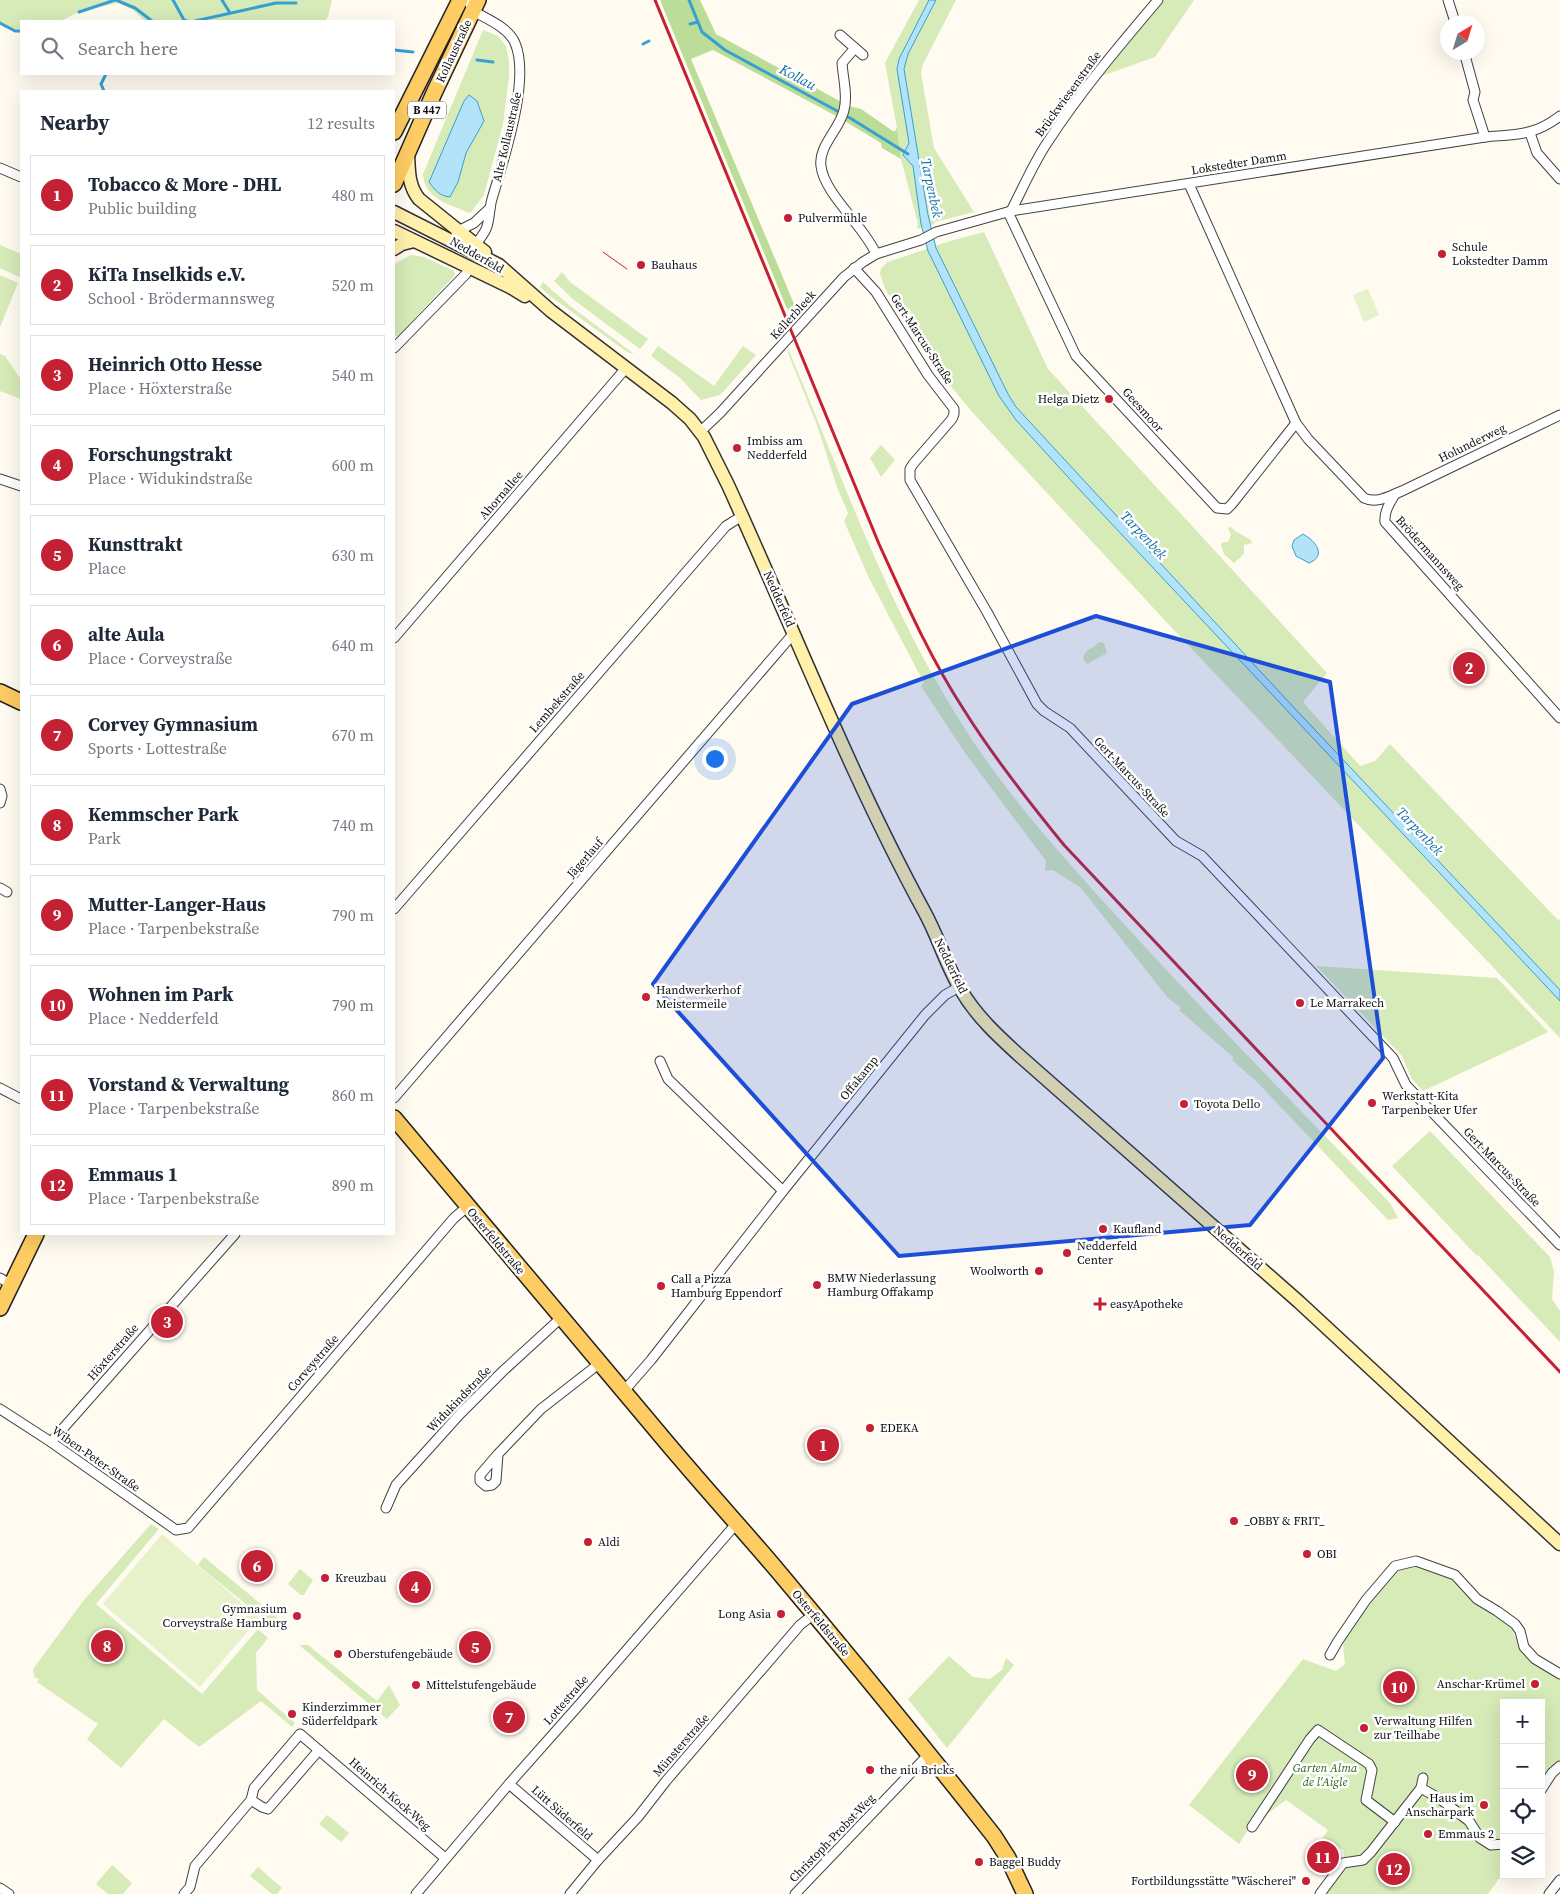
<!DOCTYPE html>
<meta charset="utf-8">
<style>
:root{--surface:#fff;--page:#f2f2f3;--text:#1f2937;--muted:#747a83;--line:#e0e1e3;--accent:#c42134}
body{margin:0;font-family:"Source Serif 4",serif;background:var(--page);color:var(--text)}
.controls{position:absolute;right:15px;bottom:15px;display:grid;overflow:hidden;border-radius:0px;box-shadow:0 5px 20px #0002}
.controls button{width:45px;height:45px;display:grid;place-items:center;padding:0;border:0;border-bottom:1px solid var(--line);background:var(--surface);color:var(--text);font:25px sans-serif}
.compass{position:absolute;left:1440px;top:15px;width:45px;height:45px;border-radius:50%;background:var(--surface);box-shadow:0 5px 20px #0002;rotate:38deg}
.you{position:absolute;left:714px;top:758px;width:18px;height:18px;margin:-12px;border:4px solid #fff;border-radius:50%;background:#1a73e8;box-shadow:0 0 0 8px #1a73e833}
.badge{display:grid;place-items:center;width:32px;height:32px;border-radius:50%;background:var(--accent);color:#fff;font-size:16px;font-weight:700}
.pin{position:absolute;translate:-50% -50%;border:2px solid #fff;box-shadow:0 1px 5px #0006}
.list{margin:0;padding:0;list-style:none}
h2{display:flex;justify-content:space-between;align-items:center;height:65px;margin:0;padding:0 20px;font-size:21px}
h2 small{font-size:16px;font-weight:400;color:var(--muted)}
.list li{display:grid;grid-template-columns:32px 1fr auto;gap:15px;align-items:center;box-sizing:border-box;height:80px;margin:0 10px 10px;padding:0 10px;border:1px solid var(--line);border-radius:0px}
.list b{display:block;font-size:19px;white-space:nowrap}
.list p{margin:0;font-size:16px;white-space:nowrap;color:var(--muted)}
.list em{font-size:16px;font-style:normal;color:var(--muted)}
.icon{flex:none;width:28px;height:28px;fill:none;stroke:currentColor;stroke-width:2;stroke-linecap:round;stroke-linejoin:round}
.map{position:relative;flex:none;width:1560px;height:1894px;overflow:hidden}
.search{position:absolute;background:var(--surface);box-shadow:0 5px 20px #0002;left:20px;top:20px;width:375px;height:55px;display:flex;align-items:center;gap:12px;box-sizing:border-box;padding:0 18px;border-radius:0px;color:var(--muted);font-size:19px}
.panel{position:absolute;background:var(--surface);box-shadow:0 5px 20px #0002;left:20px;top:90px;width:375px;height:1145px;border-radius:0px}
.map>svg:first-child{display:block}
.green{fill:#d6ebb8}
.forest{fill:#bbdd97}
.pitch{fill:#e7f2ca}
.water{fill:#b3e3f8;stroke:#379fd2}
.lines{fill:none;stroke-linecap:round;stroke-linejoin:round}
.stream{stroke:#379fd2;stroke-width:3}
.minor-casing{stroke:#424242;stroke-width:11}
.secondary-casing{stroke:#313131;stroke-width:15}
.primary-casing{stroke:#202020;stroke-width:18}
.minor{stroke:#fff;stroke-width:9}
.secondary{stroke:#fff0ab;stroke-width:12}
.primary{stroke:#fdcc62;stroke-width:15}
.tram{stroke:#c42134;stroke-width:1}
.rail{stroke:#c42134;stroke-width:3}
.marked{fill:#1d4ed8;fill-opacity:0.2;stroke:#1d4ed8;stroke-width:4;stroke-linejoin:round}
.poi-dot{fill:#c42134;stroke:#fff;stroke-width:2}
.labels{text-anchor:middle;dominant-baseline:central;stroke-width:5;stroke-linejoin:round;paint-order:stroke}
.shield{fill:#fff;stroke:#575757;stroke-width:1}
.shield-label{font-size:11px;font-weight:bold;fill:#0f0f0f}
.street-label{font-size:12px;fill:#0f0f0f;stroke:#fff}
.poi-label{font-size:12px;fill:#0f0f0f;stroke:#fff;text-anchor:start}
.park-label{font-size:12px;font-style:italic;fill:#31691c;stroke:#fff}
.water-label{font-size:14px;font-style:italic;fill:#1370a5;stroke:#fff}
</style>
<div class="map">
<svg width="1560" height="1894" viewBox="0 0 1560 1894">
<rect width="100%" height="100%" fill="#fffbf0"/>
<g class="green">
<polygon points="0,0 332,0 328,17 325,21 145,21 133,10 118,3 81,11 61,21 21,21 21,29 11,29 0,23"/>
<polygon points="919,0 956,0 923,64 921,73 934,148 974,212 935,222 934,224 917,229 918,224 901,159 897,128 885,63"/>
<polygon points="1164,0 1194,0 1155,57 1099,77"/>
<path d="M483,30L498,36L506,46L509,61V77L503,124L484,195L470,213C451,205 424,199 423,174Z"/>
<polygon points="984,232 1048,369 1327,673 1303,702 1360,766 1375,761 1390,744 1558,920 1560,919 1560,1038 1171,627 973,413 939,372 913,329 886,291 880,274 881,268 888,262 950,241"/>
<polygon points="0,245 21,254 21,278 0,268"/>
<polygon points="411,255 424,257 452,270 454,271 455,275 397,337 394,334 394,264"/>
<polygon points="562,272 570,282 648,339 640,349 574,300 554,281"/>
<polygon points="0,275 18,283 0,327"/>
<polygon points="543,282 569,305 634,354 627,352 550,296 540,287"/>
<polygon points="658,346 714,386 743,346 756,355 720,395 701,400 680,378 651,356"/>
<path d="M789,351C842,476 887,606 960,721C1006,795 1065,859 1123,923C1210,1018 1300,1110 1390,1203L1398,1218L1388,1220L1258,1083L1232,1060L1234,1058L1179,1010L1181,1008L1168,998L1080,887L1053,870L1045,871L1046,861L965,753L921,686L924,683L869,578L844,521L848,513L837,487L817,425L788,353Z"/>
<polygon points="0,354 5,356 19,377 21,378 21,399 0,391"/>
<polygon points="881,445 895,460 881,477 870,458"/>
<polygon points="1231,527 1235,531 1251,540 1252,543 1244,545 1244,554 1234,563 1224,554 1221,545 1223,542 1228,542 1231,535 1228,528"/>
<path d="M1099,642L1104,643L1107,653L1087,664L1083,659C1084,649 1094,648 1099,642Z"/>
<polygon points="1316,966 1497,978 1548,1032 1423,1091 1412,1079 1402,1056"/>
<polygon points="1430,1131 1550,1257 1554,1272 1552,1299 1560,1311 1560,1342 1478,1255 1477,1256 1392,1166"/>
<polygon points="151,1524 159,1529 96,1604 202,1694 258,1629 268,1638 256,1653 257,1690 295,1723 292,1727 261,1701 199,1747 164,1719 121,1768 87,1739 98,1724 37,1682 39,1679 34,1677 33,1669 84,1600"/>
<polygon points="204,1557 286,1625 280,1632 198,1565"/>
<polygon points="1418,1566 1451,1578 1474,1600 1510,1625 1522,1652 1560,1679 1560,1760 1541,1783 1541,1703 1504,1703 1504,1872 1488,1894 1325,1894 1346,1866 1343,1850 1323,1837 1328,1830 1286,1800 1249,1828 1239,1844 1189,1805 1303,1659 1336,1671 1345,1664 1343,1643 1352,1627 1388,1581 1401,1569"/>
<polygon points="300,1569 313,1580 304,1595 301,1595 288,1584"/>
<polygon points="299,1645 308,1645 377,1701 389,1685 400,1705 387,1719"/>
<polygon points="949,1656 973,1677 990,1679 1002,1670 1006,1658 1014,1665 947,1748 908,1699"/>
<polygon points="327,1815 349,1833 341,1842 319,1824"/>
<polygon points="112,1865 132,1883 123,1894 108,1894 96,1884"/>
<polygon points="258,1867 282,1888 277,1894 272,1894 250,1876"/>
</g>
<polygon class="forest" points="660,0 700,0 716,34 849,106 861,109 893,131 895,131 897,128 901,159 882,148 881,143 838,117 713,50 691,59 797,311 793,320 785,304"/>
<g class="pitch">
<polygon points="1368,289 1379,315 1364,322 1353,295"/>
<polygon points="162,1534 259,1618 200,1687 103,1604"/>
</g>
<g class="water">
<polygon points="929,0 936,0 908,54 904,69 928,215 936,248 1008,394 1016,407 1285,698 1560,990 1560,1001 1078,488 1016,420 999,396 928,251 921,224 913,166 903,155 909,143 897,69 899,59"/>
<path d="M469,95L477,101L484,121L466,153L458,182L450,197C439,196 435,190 429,182L464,101Z"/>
<path d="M1303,534C1316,541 1327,556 1309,563L1296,556L1292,546L1294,540Z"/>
</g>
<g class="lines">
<g class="stream">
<polyline points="116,0 135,8 152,21"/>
<polyline points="173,0 184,20 187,21"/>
<polyline points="222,0 230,13"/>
<polyline points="689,0 702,32 725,50 850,118 908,154"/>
<polyline points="79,12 115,0"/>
<polyline points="195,21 276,3 296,3"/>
<polyline points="0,23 15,31 21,31"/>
<polyline points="690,24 698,22"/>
<polyline points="643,44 649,41"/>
<polyline points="394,50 413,52"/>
<polyline points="477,60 493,62"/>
<polyline points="104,91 101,84 106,74"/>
</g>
<g class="minor-casing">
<g id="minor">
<path d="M468,0L473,11C487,19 508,27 515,43C531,80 503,161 492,199C489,209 490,220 486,229C483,236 477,242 473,248"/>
<polyline points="1448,0 1455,22"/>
<polyline points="840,35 863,55"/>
<path d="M855,48L842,63C843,78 848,96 844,110C840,129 818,146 821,166C824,194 865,227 876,254"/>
<polyline points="1464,52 1475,92 1473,100 1485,137"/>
<polyline points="1530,133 1537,153 1560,179"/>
<polyline points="0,168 21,177"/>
<path d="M1189,184L1296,423L1308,439L1364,498C1377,504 1389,496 1402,491L1560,415"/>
<path d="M1011,211C1023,188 1033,164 1047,143C1080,92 1119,46 1158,0"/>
<polyline points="1008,212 1076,356 1217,508 1227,509 1232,504 1296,423"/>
<polyline points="456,232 474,223 490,208"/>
<polyline points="854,268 876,292 928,375 954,409 954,414 952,419 913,464 910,469 910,480 987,612 1037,704 1044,711 1070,728 1176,841 1202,856 1393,1058 1406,1085 1560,1245"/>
<polyline points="394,348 466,274 469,267"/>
<path d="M700,432L720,413L844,277L863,262L876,254L921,240L936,232L1011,211L1485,137C1517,134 1534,136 1560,116"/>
<polyline points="0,479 21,486"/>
<path d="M1395,494C1390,503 1384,511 1385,522L1560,718"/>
<polyline points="394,638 626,368"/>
<polyline points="0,789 2,796 0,803"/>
<polyline points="0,888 7,892"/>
<polyline points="394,909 726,526 742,516"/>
<polyline points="660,1061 668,1079 783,1191"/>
<polyline points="0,1088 21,1099"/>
<polyline points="394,1098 794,633"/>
<polyline points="0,1278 5,1281"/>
<polyline points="624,1391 651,1360 783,1191 925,1015 945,995 959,987"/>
<polyline points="0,1409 51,1442 176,1530 188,1528 454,1218 467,1207"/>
<polyline points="51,1442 235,1234"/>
<polyline points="498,1454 480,1475 480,1481 486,1486 492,1485 496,1481 498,1454 541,1409 600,1363"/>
<polyline points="386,1508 396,1485 460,1414 503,1371 562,1317"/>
<polyline points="1330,1655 1338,1641 1366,1600 1395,1566 1416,1561 1455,1575 1477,1599 1497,1611 1515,1624 1520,1631 1524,1647 1535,1659 1560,1674"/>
<polyline points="509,1784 598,1860"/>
<polyline points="1421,1788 1440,1799 1469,1821 1480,1838 1491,1845 1504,1844"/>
<polyline points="1421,1788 1423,1778"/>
<polyline points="1541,1790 1552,1773 1560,1766"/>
<polyline points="251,1800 262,1807 268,1809 319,1750"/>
<polyline points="1252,1827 1310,1739 1318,1730 1369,1764 1372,1770 1366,1800 1395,1822"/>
<polyline points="0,1888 9,1894"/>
<polyline points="184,1894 190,1887 195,1866 251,1800 254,1788 300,1734 445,1858"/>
<polyline points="416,1894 509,1784 579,1705 736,1524"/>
<polyline points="570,1894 598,1860 638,1817 666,1781 800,1625 814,1614"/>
<polyline points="795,1894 928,1755"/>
<polyline points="1320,1894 1343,1863 1363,1860 1371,1852 1421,1788"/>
<polyline points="1549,1894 1560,1880"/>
</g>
</g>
<g class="secondary-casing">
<g id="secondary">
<path d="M408,154C409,171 408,185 419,199L485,252"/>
<path d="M394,212L499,265L551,311L672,403L690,419L704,437L728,485C793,627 849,773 924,911C938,936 946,965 961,990C976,1016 999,1037 1021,1057L1299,1302L1560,1544"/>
<polyline points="394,231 510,287 525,296"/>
<polyline points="394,249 402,244 414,241"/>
</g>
</g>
<g class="primary-casing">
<g id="primary">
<polyline points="394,132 460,0"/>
<polyline points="394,184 434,93 478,0"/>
<polyline points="0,692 21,702"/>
<path d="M394,1118C482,1222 569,1327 657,1431C696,1478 737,1523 777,1570C851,1658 923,1746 994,1836L1008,1858L1025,1894"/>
<polyline points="0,1308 36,1234"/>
</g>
</g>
<use href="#minor" class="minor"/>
<use href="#secondary" class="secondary"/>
<use href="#primary" class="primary"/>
<polyline class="tram" points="603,252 627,269"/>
<path class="rail" d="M655,0L879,544C905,601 930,658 964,710C994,758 1028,801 1064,845L1560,1372"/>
</g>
<path class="marked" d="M1096,616L1330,682L1383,1058L1250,1225L899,1256L653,984L852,704Z"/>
<g class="poi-dot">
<circle cx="788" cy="218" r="5"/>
<circle cx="1442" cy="254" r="5"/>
<circle cx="641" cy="265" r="5"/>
<circle cx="1109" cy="399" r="5"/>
<circle cx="737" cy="448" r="5"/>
<circle cx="646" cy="997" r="5"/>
<circle cx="1300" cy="1003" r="5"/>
<circle cx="1372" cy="1103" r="5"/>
<circle cx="1184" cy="1104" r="5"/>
<circle cx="1103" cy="1229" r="5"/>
<circle cx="1067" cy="1253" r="5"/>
<circle cx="1039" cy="1271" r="5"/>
<circle cx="817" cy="1285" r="5"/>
<circle cx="661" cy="1286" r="5"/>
<path d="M1097.5 1296.5h5v5h5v5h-5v5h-5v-5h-5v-5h5z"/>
<circle cx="870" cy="1428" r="5"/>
<circle cx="1234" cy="1521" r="5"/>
<circle cx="588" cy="1542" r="5"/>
<circle cx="1307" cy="1554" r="5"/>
<circle cx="325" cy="1578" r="5"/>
<circle cx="781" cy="1614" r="5"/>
<circle cx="297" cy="1616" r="5"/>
<circle cx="338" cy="1654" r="5"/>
<circle cx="1535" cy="1684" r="5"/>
<circle cx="416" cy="1685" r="5"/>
<circle cx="292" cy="1714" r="5"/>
<circle cx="1364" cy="1728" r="5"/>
<circle cx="870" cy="1770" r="5"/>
<circle cx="1484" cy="1805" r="5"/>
<circle cx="1428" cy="1834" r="5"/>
<circle cx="979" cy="1862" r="5"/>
<circle cx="1306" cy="1881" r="5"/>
</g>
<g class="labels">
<rect class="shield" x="408" y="101.5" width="38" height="17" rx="4"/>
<g class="shield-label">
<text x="427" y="110">B 447</text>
</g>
<g class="street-label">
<text transform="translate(454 51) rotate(-65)">Kollaustraße</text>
<text transform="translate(1068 94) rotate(-54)">Brückwiesenstraße</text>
<text transform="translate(507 137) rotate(-77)">Alte Kollaustraße</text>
<text transform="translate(1239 163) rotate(-9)">Lokstedter Damm</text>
<text transform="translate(477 255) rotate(30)">Nedderfeld</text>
<text transform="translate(793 315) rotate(-48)">Kellerbleek</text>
<text transform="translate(922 339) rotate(57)">Gert-Marcus-Straße</text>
<text transform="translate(1143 410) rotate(48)">Geesmoor</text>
<text transform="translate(1472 443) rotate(-26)">Holunderweg</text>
<text transform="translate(501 495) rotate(-49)">Ahornallee</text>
<text transform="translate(1430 553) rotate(48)">Brödermannsweg</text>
<text transform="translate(779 599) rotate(66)">Nedderfeld</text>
<text transform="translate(557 702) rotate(-49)">Lembekstraße</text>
<text transform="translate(1132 777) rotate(47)">Gert-Marcus-Straße</text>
<text transform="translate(585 858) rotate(-49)">Jägerlauf</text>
<text transform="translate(951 966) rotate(64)">Nedderfeld</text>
<text transform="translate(859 1078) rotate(-51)">Offakamp</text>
<text transform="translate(1502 1167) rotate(46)">Gert-Marcus-Straße</text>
<text transform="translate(496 1241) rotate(50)">Osterfeldstraße</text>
<text transform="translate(1238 1248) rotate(41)">Nedderfeld</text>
<text transform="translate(113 1352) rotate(-49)">Höxterstraße</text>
<text transform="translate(313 1363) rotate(-49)">Corveystraße</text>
<text transform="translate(459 1399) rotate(-46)">Widukindstraße</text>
<text transform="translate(96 1459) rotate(35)">Wiben-Peter-Straße</text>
<text transform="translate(821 1623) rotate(50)">Osterfeldstraße</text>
<text transform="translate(566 1700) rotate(-49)">Lottestraße</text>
<text transform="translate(681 1745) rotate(-49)">Münsterstraße</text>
<text transform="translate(390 1794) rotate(41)">Heinrich-Kock-Weg</text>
<text transform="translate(562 1813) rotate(41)">Lütt Süderfeld</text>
<text transform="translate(832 1838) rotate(-46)">Christoph-Probst-Weg</text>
</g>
<g class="poi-label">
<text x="798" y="218">Pulvermühle</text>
<text x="1452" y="247">Schule<tspan x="1452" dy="14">Lokstedter Damm</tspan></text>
<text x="651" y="265">Bauhaus</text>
<text x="1099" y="399" text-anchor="end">Helga Dietz</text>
<text x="747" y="441">Imbiss am<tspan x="747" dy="14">Nedderfeld</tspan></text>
<text x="656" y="990">Handwerkerhof<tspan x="656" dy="14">Meistermeile</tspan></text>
<text x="1310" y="1003">Le Marrakech</text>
<text x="1382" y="1096">Werkstatt-Kita<tspan x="1382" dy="14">Tarpenbeker Ufer</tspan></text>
<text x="1194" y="1104">Toyota Dello</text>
<text x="1113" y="1229">Kaufland</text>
<text x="1077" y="1246">Nedderfeld<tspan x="1077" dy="14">Center</tspan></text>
<text x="1029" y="1271" text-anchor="end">Woolworth</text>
<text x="827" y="1278">BMW Niederlassung<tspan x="827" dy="14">Hamburg Offakamp</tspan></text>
<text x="671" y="1279">Call a Pizza<tspan x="671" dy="14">Hamburg Eppendorf</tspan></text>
<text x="1110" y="1304">easyApotheke</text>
<text x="880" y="1428">EDEKA</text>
<text x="1244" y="1521">_OBBY &amp; FRIT_</text>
<text x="598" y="1542">Aldi</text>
<text x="1317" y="1554">OBI</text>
<text x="335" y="1578">Kreuzbau</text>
<text x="287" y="1609" text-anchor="end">Gymnasium<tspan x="287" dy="14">Corveystraße Hamburg</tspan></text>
<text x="771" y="1614" text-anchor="end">Long Asia</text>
<text x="348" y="1654">Oberstufengebäude</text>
<text x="1525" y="1684" text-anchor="end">Anschar-Krümel</text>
<text x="426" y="1685">Mittelstufengebäude</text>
<text x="302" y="1707">Kinderzimmer<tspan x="302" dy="14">Süderfeldpark</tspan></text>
<text x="1374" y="1721">Verwaltung Hilfen<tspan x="1374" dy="14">zur Teilhabe</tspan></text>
<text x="880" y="1770">the niu Bricks</text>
<text x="1474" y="1798" text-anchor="end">Haus im<tspan x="1474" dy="14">Anscharpark</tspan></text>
<text x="1438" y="1834">Emmaus 2</text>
<text x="989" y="1862">Baggel Buddy</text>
<text x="1296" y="1881" text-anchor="end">Fortbildungsstätte "Wäscherei"</text>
</g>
<g class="park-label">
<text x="1325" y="1768">Garten Alma<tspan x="1325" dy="14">de l'Aigle</tspan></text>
</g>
<g class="water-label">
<text transform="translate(798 77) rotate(28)">Kollau</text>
<text transform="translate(932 188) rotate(78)">Tarpenbek</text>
<text transform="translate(1144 535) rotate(47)">Tarpenbek</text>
<text transform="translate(1420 831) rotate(46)">Tarpenbek</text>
</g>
</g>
</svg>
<div class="controls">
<button>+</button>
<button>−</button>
<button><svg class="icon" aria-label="locate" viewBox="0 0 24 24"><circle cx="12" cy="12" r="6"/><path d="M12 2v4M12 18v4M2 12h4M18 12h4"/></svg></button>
<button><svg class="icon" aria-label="layers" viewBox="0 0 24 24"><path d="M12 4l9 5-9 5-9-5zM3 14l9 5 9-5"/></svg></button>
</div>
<svg class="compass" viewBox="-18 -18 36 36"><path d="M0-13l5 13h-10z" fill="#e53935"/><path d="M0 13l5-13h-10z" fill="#747a83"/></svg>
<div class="you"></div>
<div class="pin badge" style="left:823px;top:1445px">1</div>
<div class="pin badge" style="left:1469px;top:668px">2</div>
<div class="pin badge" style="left:167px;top:1322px">3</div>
<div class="pin badge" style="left:415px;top:1587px">4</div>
<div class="pin badge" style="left:475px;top:1647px">5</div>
<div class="pin badge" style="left:257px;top:1566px">6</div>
<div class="pin badge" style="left:509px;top:1717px">7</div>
<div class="pin badge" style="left:107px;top:1646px">8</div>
<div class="pin badge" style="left:1252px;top:1775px">9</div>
<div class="pin badge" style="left:1399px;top:1687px">10</div>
<div class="pin badge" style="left:1323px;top:1857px">11</div>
<div class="pin badge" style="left:1394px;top:1869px">12</div>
<div class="search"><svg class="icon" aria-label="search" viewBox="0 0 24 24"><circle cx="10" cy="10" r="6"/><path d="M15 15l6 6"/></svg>Search here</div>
<section class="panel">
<h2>Nearby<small>12 results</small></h2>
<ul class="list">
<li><span class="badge">1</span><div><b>Tobacco &amp; More - DHL</b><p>Public building</p></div><em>480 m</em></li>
<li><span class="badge">2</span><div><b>KiTa Inselkids e.V.</b><p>School · Brödermannsweg</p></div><em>520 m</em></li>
<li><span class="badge">3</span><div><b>Heinrich Otto Hesse</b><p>Place · Höxterstraße</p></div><em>540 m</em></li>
<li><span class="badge">4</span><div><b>Forschungstrakt</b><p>Place · Widukindstraße</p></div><em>600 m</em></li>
<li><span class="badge">5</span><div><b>Kunsttrakt</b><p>Place</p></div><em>630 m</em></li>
<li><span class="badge">6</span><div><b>alte Aula</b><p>Place · Corveystraße</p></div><em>640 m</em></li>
<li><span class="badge">7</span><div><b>Corvey Gymnasium</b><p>Sports · Lottestraße</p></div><em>670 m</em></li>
<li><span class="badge">8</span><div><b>Kemmscher Park</b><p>Park</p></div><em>740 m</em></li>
<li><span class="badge">9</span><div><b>Mutter-Langer-Haus</b><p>Place · Tarpenbekstraße</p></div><em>790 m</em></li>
<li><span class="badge">10</span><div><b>Wohnen im Park</b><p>Place · Nedderfeld</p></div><em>790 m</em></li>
<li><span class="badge">11</span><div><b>Vorstand &amp; Verwaltung</b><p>Place · Tarpenbekstraße</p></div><em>860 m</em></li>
<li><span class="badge">12</span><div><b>Emmaus 1</b><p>Place · Tarpenbekstraße</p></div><em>890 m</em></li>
</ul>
</section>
</div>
